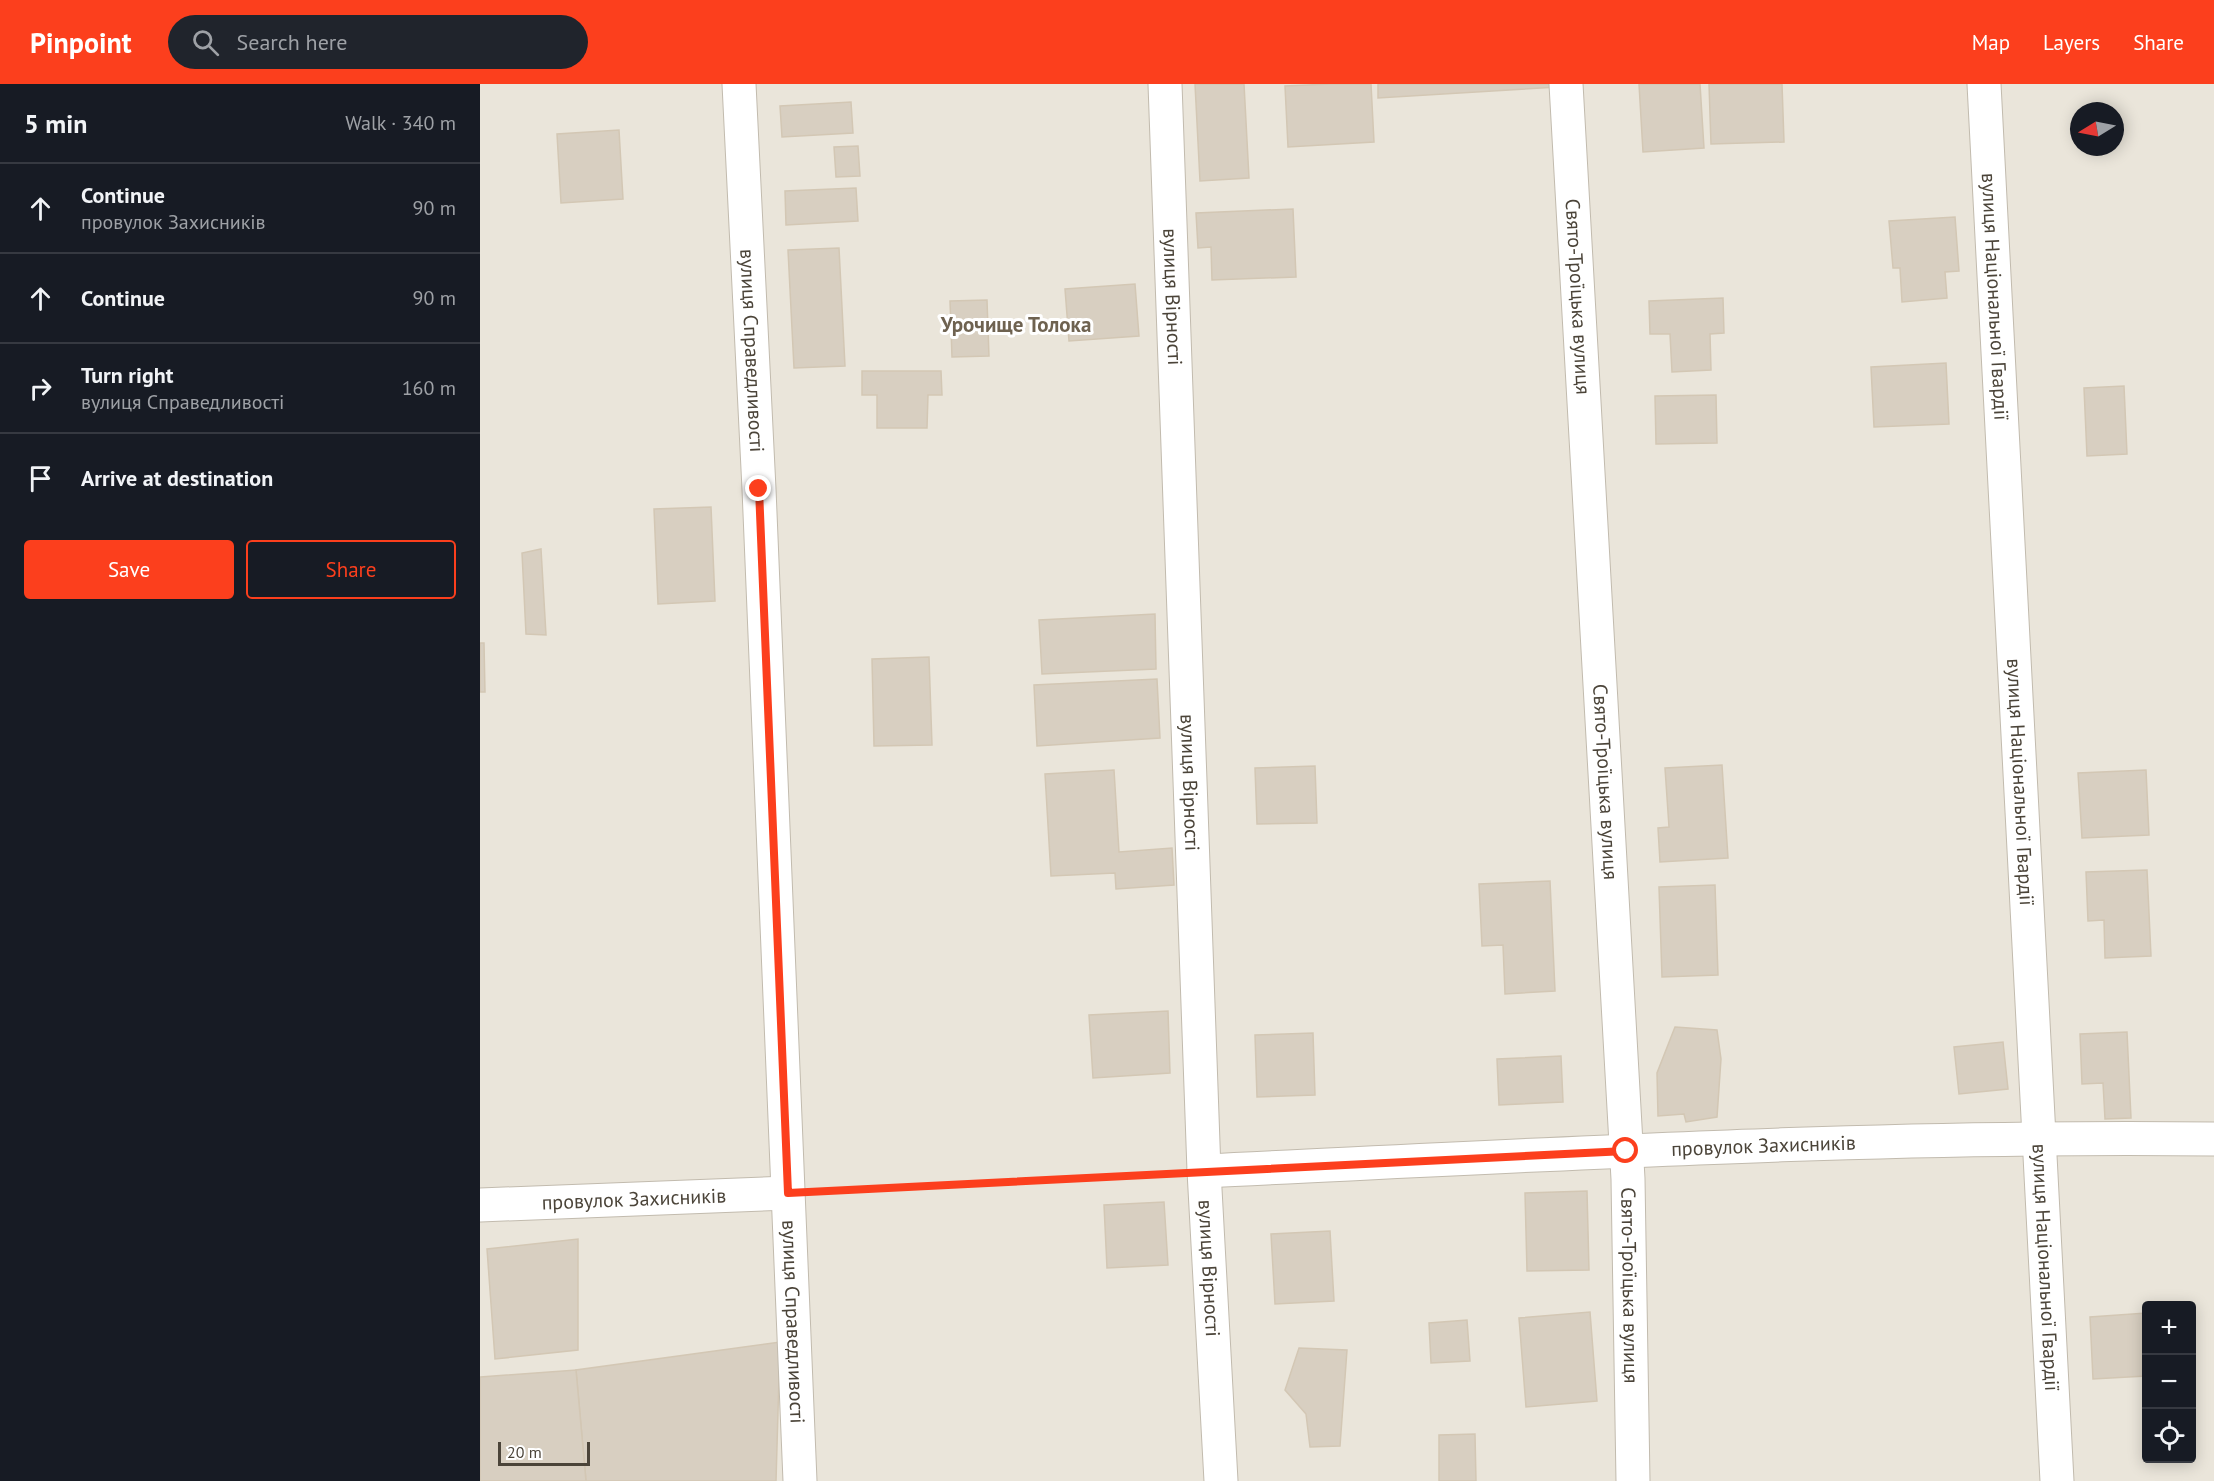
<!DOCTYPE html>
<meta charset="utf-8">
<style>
:root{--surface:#171b24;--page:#20242c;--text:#f1f3f6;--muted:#9ea1a6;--line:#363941;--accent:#fc3f1d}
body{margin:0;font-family:"PT Sans",sans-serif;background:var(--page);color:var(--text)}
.controls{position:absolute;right:18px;bottom:18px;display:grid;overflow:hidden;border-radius:6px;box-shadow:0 3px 15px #0003}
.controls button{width:54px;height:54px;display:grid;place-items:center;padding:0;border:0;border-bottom:2px solid var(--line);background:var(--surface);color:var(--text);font:30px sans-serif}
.compass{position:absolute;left:1590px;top:18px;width:54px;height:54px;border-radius:50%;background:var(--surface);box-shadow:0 3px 15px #0003;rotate:260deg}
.scale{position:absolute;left:18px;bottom:15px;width:92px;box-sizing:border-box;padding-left:6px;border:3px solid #4b4439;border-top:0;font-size:16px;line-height:21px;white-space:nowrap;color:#4b4439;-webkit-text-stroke:4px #fff;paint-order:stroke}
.stop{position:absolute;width:18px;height:18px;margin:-14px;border:4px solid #fc3f1d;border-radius:50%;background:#fff}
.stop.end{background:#fc3f1d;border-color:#fff;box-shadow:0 2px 6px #0008}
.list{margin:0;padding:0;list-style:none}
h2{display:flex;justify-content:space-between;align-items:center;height:78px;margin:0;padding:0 24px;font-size:26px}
h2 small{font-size:20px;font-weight:400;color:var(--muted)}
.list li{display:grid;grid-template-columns:39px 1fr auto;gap:18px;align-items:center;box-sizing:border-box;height:90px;padding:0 24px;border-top:2px solid var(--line)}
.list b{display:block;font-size:22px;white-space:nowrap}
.list p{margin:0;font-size:20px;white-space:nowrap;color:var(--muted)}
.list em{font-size:20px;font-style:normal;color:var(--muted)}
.actions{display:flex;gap:12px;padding:18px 24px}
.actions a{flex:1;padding:14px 0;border:2px solid var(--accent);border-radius:6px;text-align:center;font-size:21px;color:var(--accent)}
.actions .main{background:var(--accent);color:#fff}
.icon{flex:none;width:33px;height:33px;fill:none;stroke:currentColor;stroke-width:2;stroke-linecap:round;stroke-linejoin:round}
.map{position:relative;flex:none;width:1734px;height:1397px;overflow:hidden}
header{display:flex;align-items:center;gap:36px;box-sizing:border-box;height:84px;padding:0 30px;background:var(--accent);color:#fff}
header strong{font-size:28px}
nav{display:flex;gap:33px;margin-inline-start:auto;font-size:21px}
.search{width:420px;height:54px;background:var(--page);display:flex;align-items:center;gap:15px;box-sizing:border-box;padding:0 21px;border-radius:33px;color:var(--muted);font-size:22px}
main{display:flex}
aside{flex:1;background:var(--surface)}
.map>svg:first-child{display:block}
.residential{fill:#eae5da;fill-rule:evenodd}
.building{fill:#d8cfc1;stroke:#d3c7b4;stroke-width:1.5}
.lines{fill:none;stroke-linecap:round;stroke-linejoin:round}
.minor-casing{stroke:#c2bbae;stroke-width:35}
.path{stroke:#c4b79f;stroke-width:4;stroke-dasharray:3 3;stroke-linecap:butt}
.minor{stroke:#fff;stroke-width:33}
.route{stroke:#fc3f1d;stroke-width:8}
.labels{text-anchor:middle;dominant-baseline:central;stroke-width:6;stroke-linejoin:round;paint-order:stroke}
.street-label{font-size:20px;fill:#4b4439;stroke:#fff}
.neighbourhood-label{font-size:21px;font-weight:bold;fill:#6e6250;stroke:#fff}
</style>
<header>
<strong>Pinpoint</strong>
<div class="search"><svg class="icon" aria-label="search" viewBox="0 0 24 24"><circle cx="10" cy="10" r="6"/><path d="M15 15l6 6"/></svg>Search here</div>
<nav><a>Map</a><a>Layers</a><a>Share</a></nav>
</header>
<main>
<aside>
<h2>5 min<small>Walk · 340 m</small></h2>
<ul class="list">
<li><svg class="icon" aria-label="ahead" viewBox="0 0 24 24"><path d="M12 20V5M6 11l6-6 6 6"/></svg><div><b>Continue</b><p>провулок Захисників</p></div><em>90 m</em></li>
<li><svg class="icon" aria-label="ahead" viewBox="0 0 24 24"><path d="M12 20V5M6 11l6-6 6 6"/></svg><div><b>Continue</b></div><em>90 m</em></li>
<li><svg class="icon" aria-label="right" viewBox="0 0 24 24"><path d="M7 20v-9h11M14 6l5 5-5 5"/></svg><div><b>Turn right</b><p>вулиця Справедливості</p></div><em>160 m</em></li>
<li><svg class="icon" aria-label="arrive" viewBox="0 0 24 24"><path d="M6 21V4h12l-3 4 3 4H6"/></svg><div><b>Arrive at destination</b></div></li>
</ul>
<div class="actions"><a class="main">Save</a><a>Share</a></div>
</aside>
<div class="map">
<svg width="1734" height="1397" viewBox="0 0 1734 1397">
<rect width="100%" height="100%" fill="#f6f3ec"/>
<path class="residential" d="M0,0H1734V1397H0ZM1599,27H1635V63H1599ZM1666,1222H1712V1374H1666Z"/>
<g class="building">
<polygon points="715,0 764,0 769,94 720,97"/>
<polygon points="850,0 891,0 894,58 808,63 805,2"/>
<polygon points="898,0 1077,0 1077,3 898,14"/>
<polygon points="1159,0 1220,0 1224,64 1163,68"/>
<polygon points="1229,0 1302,0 1304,58 1231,60"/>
<polygon points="371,18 373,49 302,53 300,22"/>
<polygon points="139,46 143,115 81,119 77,50"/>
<polygon points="378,62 380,92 356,93 354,63"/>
<polygon points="376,104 378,137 306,141 305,107"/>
<polygon points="813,125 816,193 732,196 731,163 718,164 716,129"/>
<polygon points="1475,133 1479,187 1465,188 1467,214 1422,218 1420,184 1413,184 1409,137"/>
<polygon points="359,164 365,282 314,284 308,166"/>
<polygon points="655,200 659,252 589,257 585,205"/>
<polygon points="1243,214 1244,249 1230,250 1231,286 1192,288 1190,250 1170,250 1169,217"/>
<polygon points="507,216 509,272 472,273 470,217"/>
<polygon points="1466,279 1469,340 1394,343 1391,283"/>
<polygon points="382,287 461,287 462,311 448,311 447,344 397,344 397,311 382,311"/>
<polygon points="1644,302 1647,370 1607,372 1604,304"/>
<polygon points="1236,311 1237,359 1176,360 1175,312"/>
<polygon points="231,423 235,517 178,520 174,425"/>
<polygon points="61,465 66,551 46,550 42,469"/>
<polygon points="675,530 676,585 562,590 559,536"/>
<polygon points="0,559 4,559 5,608 0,608"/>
<polygon points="449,573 452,661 394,662 392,575"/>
<polygon points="677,595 680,654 557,662 554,601"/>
<polygon points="1242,681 1248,774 1180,778 1178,744 1189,743 1185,684"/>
<polygon points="835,682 837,739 777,740 775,684"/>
<polygon points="634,686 639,768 692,764 694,801 636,805 635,789 571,792 565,690"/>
<polygon points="1666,686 1669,751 1602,754 1598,689"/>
<polygon points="1667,786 1671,872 1625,874 1624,836 1608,837 1606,788"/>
<polygon points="1070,797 1075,907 1025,910 1023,861 1002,862 999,800"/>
<polygon points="1235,801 1238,891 1182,893 1179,803"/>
<polygon points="688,927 690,989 613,994 609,931"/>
<polygon points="1195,943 1237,946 1241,975 1237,1033 1206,1038 1204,1030 1178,1032 1177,989"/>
<polygon points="1647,948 1651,1034 1625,1035 1623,999 1602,1000 1600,950"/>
<polygon points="833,949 835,1011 777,1013 775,951"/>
<polygon points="1523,958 1528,1005 1479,1010 1474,963"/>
<polygon points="1081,972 1083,1018 1019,1021 1017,975"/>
<polygon points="1107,1107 1109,1186 1047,1187 1045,1109"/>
<polygon points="684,1118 688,1181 627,1184 624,1121"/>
<polygon points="850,1147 854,1217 795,1220 791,1150"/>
<polygon points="98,1155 98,1266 15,1275 7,1165"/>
<polygon points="1110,1228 1117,1317 1046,1323 1039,1234"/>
<polygon points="1666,1229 1666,1292 1613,1295 1610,1233"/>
<polygon points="987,1236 990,1277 951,1279 949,1239"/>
<polygon points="300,1258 296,1397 106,1397 96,1286"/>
<polygon points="819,1264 867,1266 860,1362 830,1363 826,1330 805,1306"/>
<polygon points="96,1286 106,1397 0,1397 0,1293"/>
<polygon points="995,1350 996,1397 959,1397 959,1351"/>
</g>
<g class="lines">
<g class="minor-casing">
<g id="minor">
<path id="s1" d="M259,0L279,405L320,1397"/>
<path id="s2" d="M685,0L724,1087L741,1397"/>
<path id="s3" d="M1086,0L1148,1095L1153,1397"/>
<path id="s4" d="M1504,0L1577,1397"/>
<path id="s5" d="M724,1087C1061,1071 1397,1051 1734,1055"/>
<path id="s6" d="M0,1121L308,1109"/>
</g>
</g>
<polyline class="path" points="339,1108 694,1089"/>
<use href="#minor" class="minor"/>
</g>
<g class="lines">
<polyline class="route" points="279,405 308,1109 1146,1067"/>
</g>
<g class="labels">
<g class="street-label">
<text stroke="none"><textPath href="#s2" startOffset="213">вулиця Вірності</textPath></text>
<text stroke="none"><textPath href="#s3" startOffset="213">Свято-Троїцька вулиця</textPath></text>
<text stroke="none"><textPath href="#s4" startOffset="213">вулиця Національної Гвардії</textPath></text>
<text stroke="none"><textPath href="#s1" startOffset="267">вулиця Справедливості</textPath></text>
<text stroke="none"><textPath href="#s3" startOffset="699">Свято-Троїцька вулиця</textPath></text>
<text stroke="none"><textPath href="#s2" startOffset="699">вулиця Вірності</textPath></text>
<text stroke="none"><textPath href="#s4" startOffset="699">вулиця Національної Гвардії</textPath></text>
<text stroke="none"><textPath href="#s5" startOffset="560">провулок Захисників</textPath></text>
<text stroke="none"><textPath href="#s6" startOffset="154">провулок Захисників</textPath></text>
<text stroke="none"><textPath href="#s2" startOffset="1185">вулиця Вірності</textPath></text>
<text stroke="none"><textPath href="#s4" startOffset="1185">вулиця Національної Гвардії</textPath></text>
<text stroke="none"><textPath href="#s3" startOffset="1203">Свято-Троїцька вулиця</textPath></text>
<text stroke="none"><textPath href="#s1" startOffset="1239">вулиця Справедливості</textPath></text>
</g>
<g class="neighbourhood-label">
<text x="536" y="240">Урочище Толока</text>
</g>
</g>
</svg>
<div class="controls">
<button>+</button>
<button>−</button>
<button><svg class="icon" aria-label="locate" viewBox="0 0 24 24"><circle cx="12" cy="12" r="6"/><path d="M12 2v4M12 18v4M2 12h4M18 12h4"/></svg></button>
</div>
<svg class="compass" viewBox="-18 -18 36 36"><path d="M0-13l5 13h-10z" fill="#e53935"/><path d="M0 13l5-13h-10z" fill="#9ea1a6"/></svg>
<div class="scale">20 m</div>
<div class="stop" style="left:1146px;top:1067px"></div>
<div class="stop end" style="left:279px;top:405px"></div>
</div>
</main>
